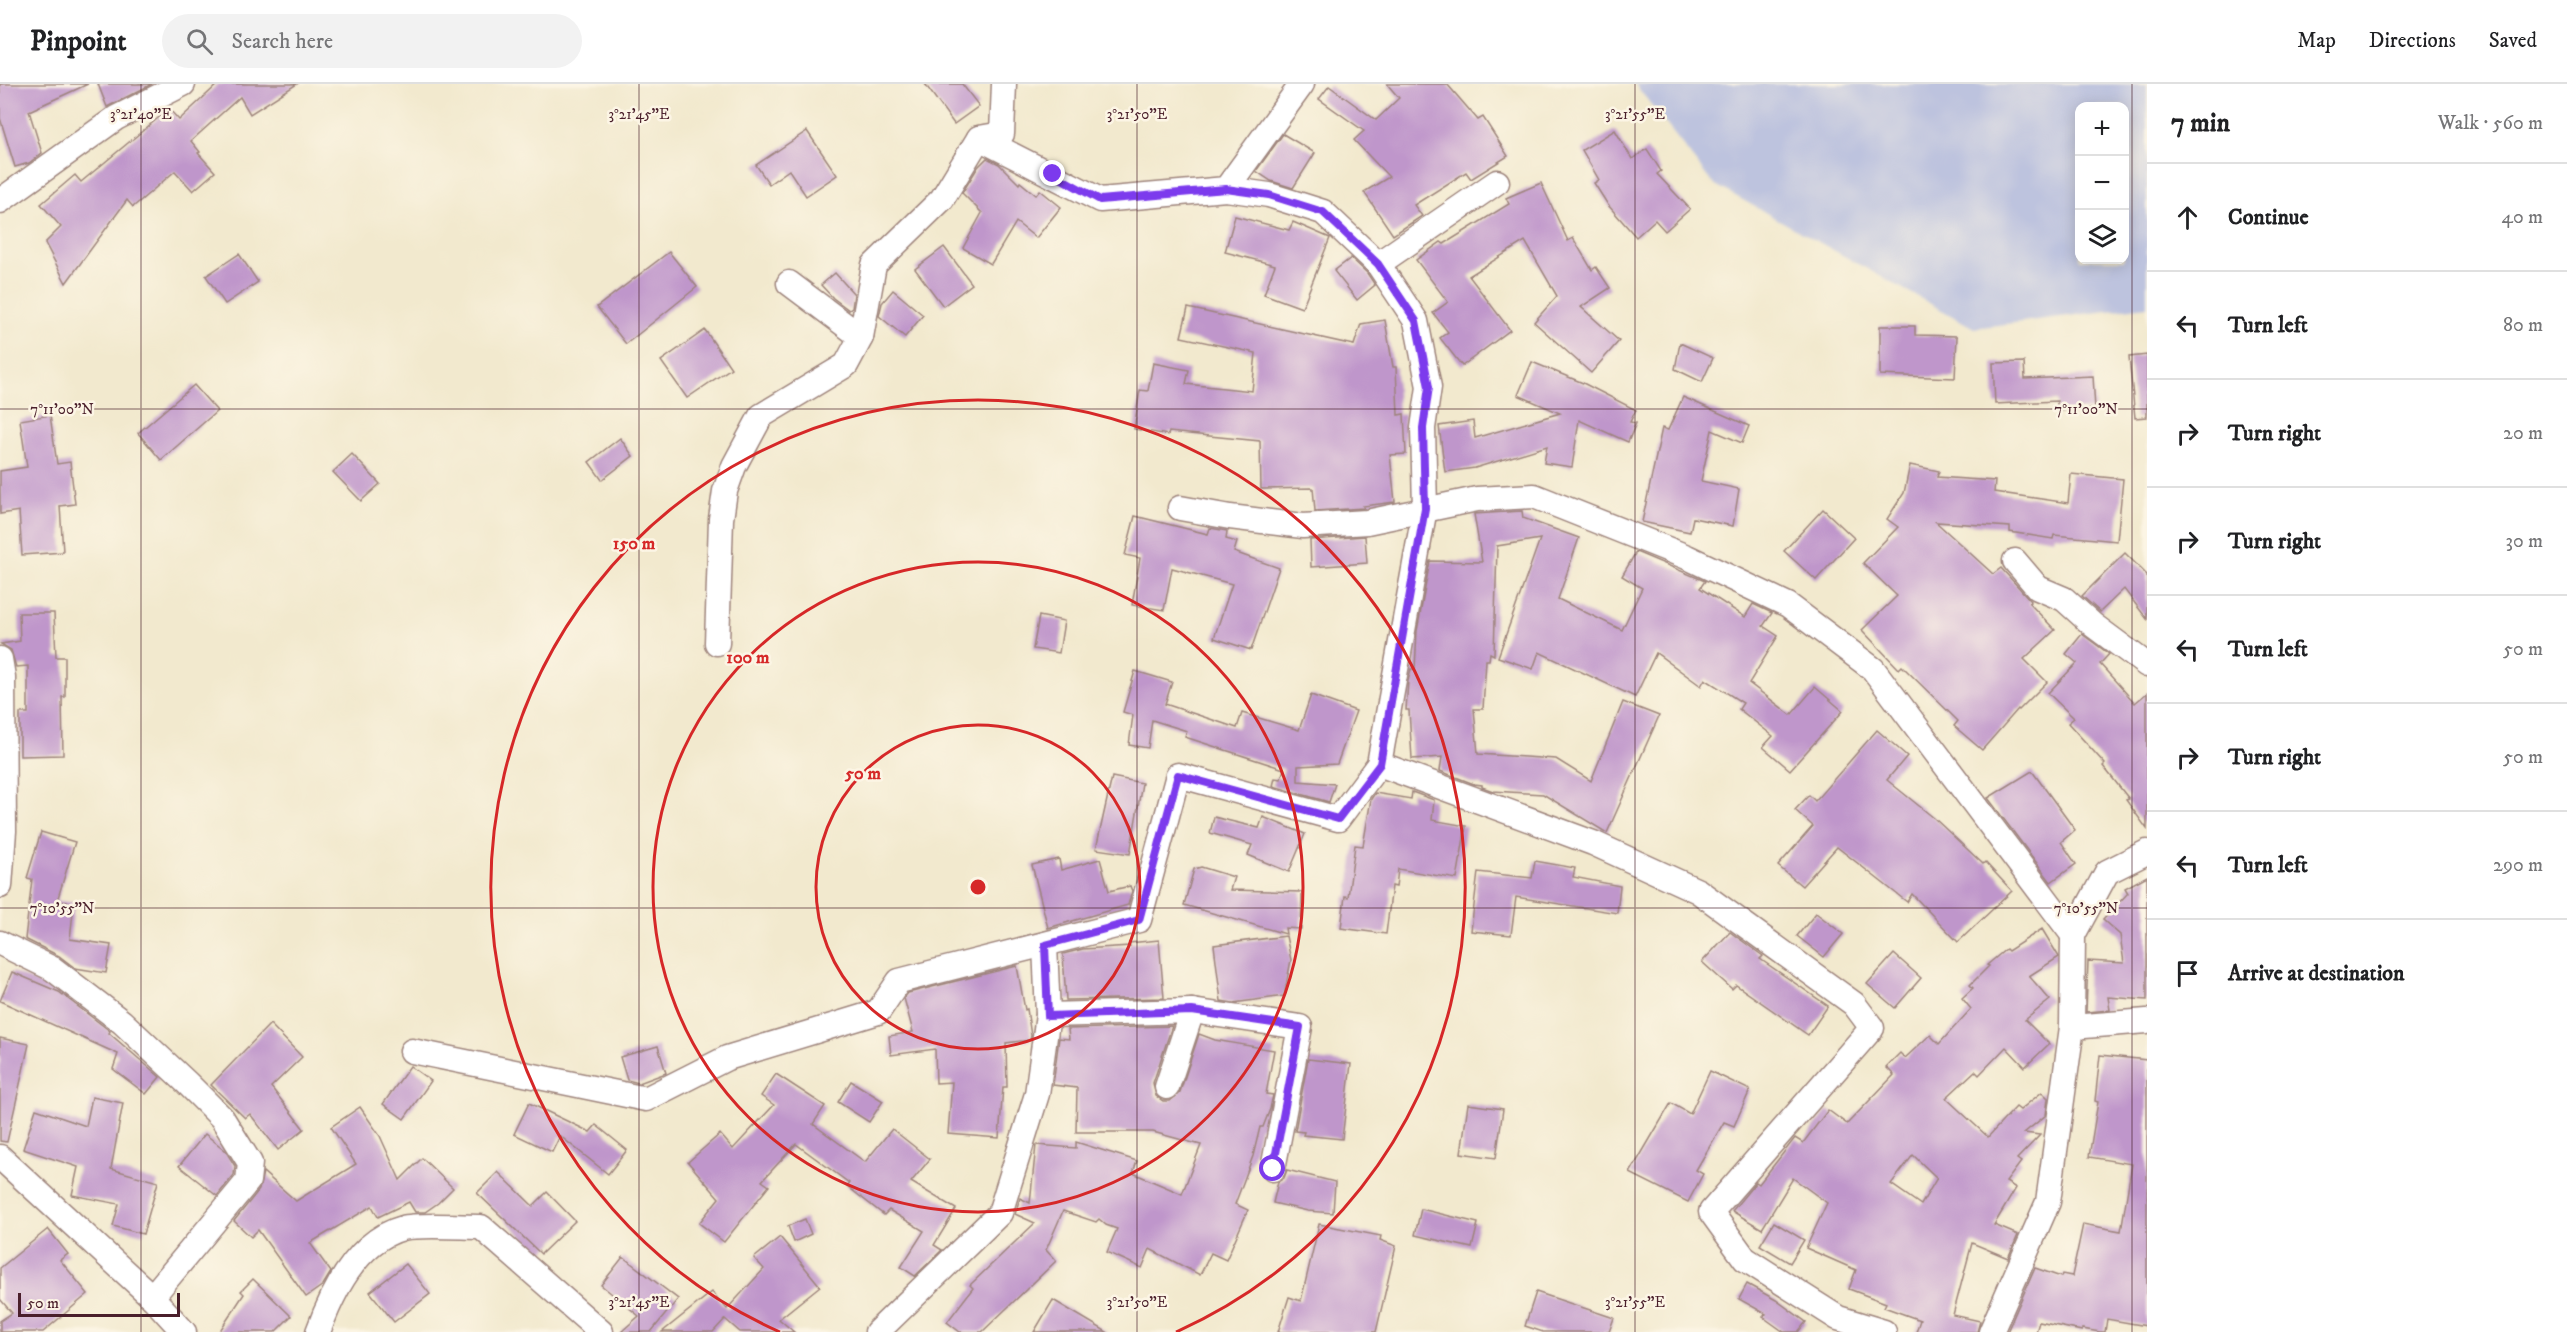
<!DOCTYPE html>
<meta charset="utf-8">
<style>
:root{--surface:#fff;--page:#f2f2f2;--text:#202124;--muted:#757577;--line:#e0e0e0}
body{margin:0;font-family:"IM FELL DW Pica",serif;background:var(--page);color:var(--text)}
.controls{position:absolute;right:18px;top:18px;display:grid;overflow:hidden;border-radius:12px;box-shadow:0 3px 15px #0003}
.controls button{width:54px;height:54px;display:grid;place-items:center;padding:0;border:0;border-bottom:2px solid var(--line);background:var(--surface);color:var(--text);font:30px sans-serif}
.scale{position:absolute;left:18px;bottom:15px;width:162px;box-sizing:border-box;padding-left:6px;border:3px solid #4a1f2b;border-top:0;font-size:16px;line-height:21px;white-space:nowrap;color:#4a1f2b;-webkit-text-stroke:4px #fcf5e5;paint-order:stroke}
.stop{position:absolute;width:18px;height:18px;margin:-14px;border:4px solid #7c3aed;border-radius:50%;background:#fff}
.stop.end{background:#7c3aed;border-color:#fff;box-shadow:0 2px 6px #0008}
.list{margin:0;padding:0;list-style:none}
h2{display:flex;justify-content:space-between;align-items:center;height:78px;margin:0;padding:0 24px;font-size:26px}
h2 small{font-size:20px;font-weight:400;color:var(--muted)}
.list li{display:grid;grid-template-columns:39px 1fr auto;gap:18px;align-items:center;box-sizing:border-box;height:108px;padding:0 24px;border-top:2px solid var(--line)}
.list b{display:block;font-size:22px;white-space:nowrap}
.list em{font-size:20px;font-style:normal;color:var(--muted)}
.icon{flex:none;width:33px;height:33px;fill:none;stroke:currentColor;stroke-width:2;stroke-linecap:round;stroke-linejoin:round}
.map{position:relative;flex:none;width:2147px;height:1248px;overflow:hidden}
header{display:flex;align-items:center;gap:36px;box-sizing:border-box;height:84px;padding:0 30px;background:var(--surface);border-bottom:2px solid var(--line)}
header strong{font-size:28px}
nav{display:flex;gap:33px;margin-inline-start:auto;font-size:21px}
.search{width:420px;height:54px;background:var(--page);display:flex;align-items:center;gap:15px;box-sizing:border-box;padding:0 21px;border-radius:33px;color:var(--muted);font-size:22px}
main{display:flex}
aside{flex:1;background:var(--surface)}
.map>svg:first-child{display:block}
.industrial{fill:#bdc3de;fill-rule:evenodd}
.building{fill:#bf96cb;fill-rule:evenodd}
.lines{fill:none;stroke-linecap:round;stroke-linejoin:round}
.street-casing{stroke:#9e847c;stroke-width:27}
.street{stroke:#fff;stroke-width:24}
.route{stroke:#7c3aed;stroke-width:8}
.ticks{fill:none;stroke:#4a1f2b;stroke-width:1.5;stroke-opacity:0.45}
.ring{fill:none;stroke:#d62828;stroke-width:3}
.ticks-label{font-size:15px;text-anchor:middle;fill:#4a1f2b;stroke:#fcf5e5;stroke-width:5;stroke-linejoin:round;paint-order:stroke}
.centre{fill:#d62828;stroke:#fcf5e5;stroke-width:3}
.ring-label{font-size:18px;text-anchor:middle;font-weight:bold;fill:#d62828;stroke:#fcf5e5;stroke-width:5;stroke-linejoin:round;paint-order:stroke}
</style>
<header>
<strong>Pinpoint</strong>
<div class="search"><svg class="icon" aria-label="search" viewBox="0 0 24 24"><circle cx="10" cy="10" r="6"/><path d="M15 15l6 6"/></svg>Search here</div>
<nav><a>Map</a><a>Directions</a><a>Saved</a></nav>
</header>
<main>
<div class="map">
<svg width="2147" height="1248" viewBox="0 0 2147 1248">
<rect width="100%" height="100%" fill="#fcf5e5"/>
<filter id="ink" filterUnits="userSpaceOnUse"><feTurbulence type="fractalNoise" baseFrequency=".0167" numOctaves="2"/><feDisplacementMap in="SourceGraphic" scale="12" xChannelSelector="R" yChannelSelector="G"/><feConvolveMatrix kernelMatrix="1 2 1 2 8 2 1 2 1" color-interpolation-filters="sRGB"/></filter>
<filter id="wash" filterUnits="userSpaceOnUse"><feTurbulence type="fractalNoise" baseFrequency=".008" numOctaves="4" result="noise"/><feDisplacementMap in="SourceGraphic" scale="24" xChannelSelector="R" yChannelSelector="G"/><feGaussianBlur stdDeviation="1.35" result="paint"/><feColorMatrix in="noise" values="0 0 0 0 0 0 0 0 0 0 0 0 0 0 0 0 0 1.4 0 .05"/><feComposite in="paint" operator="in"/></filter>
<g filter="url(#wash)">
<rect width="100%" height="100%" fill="#f2e9ce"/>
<path class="industrial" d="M1635,0H2147V222L1974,244L1712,99ZM2080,22H2124V176H2080Z"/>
<g id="blocks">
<g class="building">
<polygon points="0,0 88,0 29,27 42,69 29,79 15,83 0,34"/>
<polygon points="98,0 152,0 107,23"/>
<polygon points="218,0 297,0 250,30 240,13 191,57 200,68 198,69 215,88 193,107 175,87 133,123 127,116 66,199 45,159 61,143 41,120 75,91 81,98 169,25 179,36"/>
<polygon points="925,0 962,0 979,22 954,40"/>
<polygon points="1387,0 1447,0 1478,36 1483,33 1508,72 1471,95 1466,88 1414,121 1422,132 1393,151 1364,108 1389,93 1354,56 1364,47 1319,15 1329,2 1376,36 1399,14"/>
<polygon points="1615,46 1632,75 1647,65 1661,87 1657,90 1690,125 1665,147 1655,136 1636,153 1608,121 1594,99 1599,96 1582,66"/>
<polygon points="807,47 837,91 806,112 789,86 769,100 756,81"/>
<polygon points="1283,50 1315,69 1293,104 1271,97 1256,87"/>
<polygon points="987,74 999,80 1019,100 1020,98 1036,111 1040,106 1061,123 1036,154 1016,138 991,180 963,164 982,129 962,109 978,83"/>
<polygon points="1541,99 1568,157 1573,154 1592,186 1596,183 1610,204 1581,223 1619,257 1591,289 1534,238 1557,212 1525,157 1469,192 1510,246 1462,282 1440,254 1448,248 1433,229 1448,218 1416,176 1441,158 1444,160 1509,120 1506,114"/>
<polygon points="1235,132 1289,146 1293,138 1330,154 1302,224 1264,210 1275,181 1225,168"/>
<polygon points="944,163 972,200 943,222 915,185"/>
<polygon points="669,168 697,203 626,260 597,223"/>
<polygon points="239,170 258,198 225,220 206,192"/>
<polygon points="1351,174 1367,189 1375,201 1357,216 1334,187"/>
<polygon points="835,189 854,210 852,224 849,226 833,214 821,201"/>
<polygon points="893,206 923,231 905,253 879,232 882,219"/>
<polygon points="1188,224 1354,261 1361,240 1385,236 1393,283 1396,283 1398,331 1404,330 1406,370 1390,371 1395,418 1363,422 1364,424 1315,427 1313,404 1261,405 1260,357 1169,348 1168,351 1134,345 1140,306 1148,307 1153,279 1189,286 1186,300 1252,307 1256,269 1181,253"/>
<polygon points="1880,242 1915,242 1915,251 1957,252 1955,294 1880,291"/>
<polygon points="705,246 731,284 687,314 661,277"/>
<polygon points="1680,259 1713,274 1702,298 1675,285"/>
<polygon points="2147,271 2147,333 2135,334 2129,273"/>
<polygon points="1532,278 1583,299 1636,326 1630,338 1636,339 1628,358 1579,336 1572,383 1544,379 1547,362 1475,384 1445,388 1439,342 1473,337 1475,354 1560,329 1518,311"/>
<polygon points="2024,278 2025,295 2093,292 2095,325 2057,327 2057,317 1995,320 1993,279"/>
<polygon points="194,301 217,327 161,376 138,349"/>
<polygon points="1683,313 1749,342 1742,359 1712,346 1701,397 1739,405 1733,442 1693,434 1690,448 1642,438 1662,344 1668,346"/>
<polygon points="50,331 57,380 70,378 75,420 60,422 63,468 22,471 19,427 0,430 0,387 27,383 20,336"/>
<polygon points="620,354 633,372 602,396 589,378"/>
<polygon points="352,370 380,400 361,417 333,388"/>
<polygon points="1910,381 1939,387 1937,393 1995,397 1994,408 2068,419 2071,390 2123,395 2117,457 2054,451 2053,455 2010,448 2010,443 1936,438 1993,490 2001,484 2031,517 2029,519 2055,546 2024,575 2047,598 2019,626 2018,625 1982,666 1954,642 1958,637 1902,582 1899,585 1862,546 1897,512 1863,479 1898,443 1887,435 1904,409"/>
<polygon points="1823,425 1854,454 1816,496 1784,467"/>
<polygon points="1522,427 1523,434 1579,454 1558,515 1622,546 1642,504 1622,492 1636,468 1705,497 1700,504 1745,533 1753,520 1772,529 1763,542 1778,552 1749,599 1791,631 1815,603 1843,627 1790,686 1763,663 1773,652 1739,625 1743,619 1705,595 1701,602 1656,569 1635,613 1539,568 1533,585 1498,573 1540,455 1497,462 1494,571 1490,569 1489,576 1486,576 1483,625 1474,625 1478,670 1556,675 1591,697 1623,618 1659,632 1607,749 1543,710 1493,707 1482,703 1482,701 1474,700 1440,687 1442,673 1412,675 1409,626 1406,626 1408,597 1411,585 1415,585 1417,547 1430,477 1482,478 1474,430"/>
<polygon points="1135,432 1208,450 1210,444 1227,447 1226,455 1237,458 1234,468 1279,484 1251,566 1214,554 1232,500 1172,484 1164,526 1132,521 1140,474 1125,471"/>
<polygon points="1365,452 1367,479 1311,483 1310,456"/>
<polygon points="2125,469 2147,491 2147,535 2124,505 2100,528 2082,512"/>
<polygon points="19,529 54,529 56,573 65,573 65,613 62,613 63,671 20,672 20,629 28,629 28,582 16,583 11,566 1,560 20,557"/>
<polygon points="1039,532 1064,537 1059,569 1033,565"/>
<polygon points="2082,550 2109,570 2100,580 2135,619 2147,609 2147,745 2126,716 2129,715 2103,682 2105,680 2068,639 2074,634 2048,609 2077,579 2066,570"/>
<polygon points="1135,587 1172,598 1165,620 1237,644 1242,629 1299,646 1311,611 1356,627 1337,680 1298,682 1298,697 1335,700 1329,718 1273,702 1275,694 1281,695 1284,685 1185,653 1187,647 1152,636 1148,664 1129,661 1133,631 1123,628"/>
<polygon points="1877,646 1907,672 1887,696 1934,734 1983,780 1985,778 2012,807 1958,858 1912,810 1907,818 1837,763 1802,802 1778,782 1813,742 1795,726 1809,711 1815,717"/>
<polygon points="2032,687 2075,746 2061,758 2076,780 2051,798 1988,714"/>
<polygon points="1112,693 1142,699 1130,770 1096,765"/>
<polygon points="1412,708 1434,716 1432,736 1466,742 1457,795 1398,785 1396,803 1392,802 1386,850 1341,844 1345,812 1348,813 1355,761 1363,762 1371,715 1375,709 1411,715"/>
<polygon points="1214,733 1259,744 1263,733 1305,750 1289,788 1248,771 1252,761 1210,749"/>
<polygon points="41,748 75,758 57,817 74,819 70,855 111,861 106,889 75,884 59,872 25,855 32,795 27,794"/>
<polygon points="1059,775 1061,786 1100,775 1109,807 1130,802 1132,807 1128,821 1048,844 1032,781"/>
<polygon points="1535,777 1575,784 1573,793 1620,802 1617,829 1516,813 1511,851 1471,847 1478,788 1532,794"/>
<polygon points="1201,783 1234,793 1230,806 1302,808 1301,845 1285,844 1286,850 1184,821 1194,785"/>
<polygon points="2147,792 2147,916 2108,913 2110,926 2086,928 2088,877 2124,879 2120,851 2103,836 2128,809 2125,804"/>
<polygon points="1816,829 1843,850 1824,873 1797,852"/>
<path d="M2042,845L2059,873L2029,892L2050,916L2025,936L2049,960L2025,983L2006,963L1979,991L1975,987L1946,1014L1988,1053L2016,1023L2020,1026L2042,1008L2048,1014L2046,1031L2024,1049L2040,1051L2017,1075L2021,1078L2006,1098L2016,1104L1994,1141L2018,1151L2008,1174L1972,1159L1953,1231L1980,1237L1977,1248H1916L1920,1236L1884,1223L1886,1219L1849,1205L1856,1186L1806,1164L1827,1119L1793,1094L1762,1145L1732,1127L1756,1098L1759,1100L1795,1054L1803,1059L1828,1026L1847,1040L1894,991L1886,983L1900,969L1905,974L1930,951L1939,960L1971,925L1962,914L1973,904L1970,901L1989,882L1987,881L2006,865L2008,867ZM1913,1071L1937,1094L1921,1121L1891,1100Z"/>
<polygon points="1730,848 1763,872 1760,875 1828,922 1808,951 1736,901 1732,905 1702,878"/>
<polygon points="1286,852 1291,876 1284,912 1233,919 1221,917 1214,861"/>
<polygon points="1159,856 1164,914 1066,916 1063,870 1083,865 1130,862 1129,859"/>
<polygon points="1894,870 1921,894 1895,924 1867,900"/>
<polygon points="1017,882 1025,926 1027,925 1031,952 1030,956 1006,959 1007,1003 1003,1003 999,1054 948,1050 952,998 936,999 935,965 891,971 889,952 913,948 904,914 908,909"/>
<polygon points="12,888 59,908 110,947 109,949 160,993 146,1010 113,985 118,970 0,917"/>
<polygon points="270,940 302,973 271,1003 304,1045 278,1066 250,1030 245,1034 211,1001"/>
<polygon points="1172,942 1153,999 1156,1012 1163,1017 1170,1017 1180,1008 1199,950 1215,956 1274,966 1266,1010 1273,1011 1270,1025 1263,1043 1260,1043 1253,1072 1235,1120 1248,1126 1226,1176 1211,1169 1200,1191 1150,1165 1142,1184 1107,1168 1117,1145 1106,1141 1099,1135 1096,1138 1063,1127 1046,1166 1056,1177 982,1248 960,1248 947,1238 973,1204 970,1201 1035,1139 1015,1130 1020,1114 1030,1119 1036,1061 1076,1064 1076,1058 1137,1077 1133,1089 1182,1110 1201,1061 1153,1048 1076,1048 1077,1004 1053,1001 1059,954 1069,955 1068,945"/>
<polygon points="0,954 29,960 7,1058 0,1057"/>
<polygon points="658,962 666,989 639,999 627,996 620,973"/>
<polygon points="2100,971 2147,976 2147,1242 2107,1235 2105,1248 2100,1248 2082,1245 2082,1247 2039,1238 2036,1248 2007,1248 2035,1184 2061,1193 2062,1190 2072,1192 2083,1140 2121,1147 2132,1080 2089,1073 2098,1018 2095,1017"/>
<polygon points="1308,975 1351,980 1342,1055 1303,1051 1304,1048 1295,1047"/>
<polygon points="410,982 431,997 404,1035 383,1020"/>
<polygon points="1710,987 1750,1006 1734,1042 1724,1038 1696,1086 1703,1090 1688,1118 1630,1089 1671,1019 1690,1030"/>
<polygon points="776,990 825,1022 813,1040 865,1078 892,1045 930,1075 911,1098 956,1125 934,1161 942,1166 915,1192 901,1183 924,1147 889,1126 884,1131 847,1102 849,1099 796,1060 762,1097 769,1102 724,1158 699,1139 719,1114 688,1078 720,1050 733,1065 774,1021 761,1012"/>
<polygon points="851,997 883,1017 869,1038 838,1018"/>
<polygon points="92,1013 123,1019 111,1085 158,1098 143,1150 113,1142 119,1120 72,1111 78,1083 23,1065 36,1025 86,1042"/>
<polygon points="529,1019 590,1048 596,1041 627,1066 608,1090 560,1052 552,1068 514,1050"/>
<polygon points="1468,1020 1503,1025 1496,1074 1461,1069"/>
<polygon points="360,1023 380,1052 400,1096 422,1074 453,1104 438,1119 425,1128 415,1128 409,1118 378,1133 372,1122 310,1159 331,1188 323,1201 306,1213 258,1146 251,1153 234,1137 259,1106 263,1088 296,1117 356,1080 331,1043"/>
<polygon points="205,1050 225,1066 235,1082 234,1091 217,1112 179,1082"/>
<polygon points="1287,1086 1335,1098 1333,1129 1308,1127 1273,1119 1278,1098 1284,1094"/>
<polygon points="498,1088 533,1122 547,1108 575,1137 541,1170 477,1109"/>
<polygon points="1421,1125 1478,1139 1472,1164 1415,1151"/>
<polygon points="805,1135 811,1150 794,1158 788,1142"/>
<polygon points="1774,1138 1804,1156 1790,1179 1760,1161"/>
<polygon points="1319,1140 1381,1152 1380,1156 1396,1162 1376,1248 1278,1248 1289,1213 1301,1217"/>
<polygon points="48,1145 68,1170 60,1176 88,1210 43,1248 0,1248 0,1237 12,1229 0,1215 0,1184"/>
<polygon points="780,1153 820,1202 779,1235 794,1248 740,1248 725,1235 713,1248 662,1248 712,1208 727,1225 764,1185 754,1174"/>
<polygon points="623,1173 678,1215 651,1248 621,1248 639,1232 601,1201"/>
<polygon points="406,1180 430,1210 394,1238 370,1208"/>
<polygon points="253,1195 291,1232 275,1248 219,1248 244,1210 241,1207"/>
<polygon points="1747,1200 1776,1216 1806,1238 1798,1248 1784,1248 1763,1233 1766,1230 1739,1215"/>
<polygon points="1536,1208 1614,1234 1609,1248 1543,1248 1525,1242"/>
<polygon points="1053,1216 1107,1248 1034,1248"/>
</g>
</g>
</g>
<g filter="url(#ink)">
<use href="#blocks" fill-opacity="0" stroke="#9e847c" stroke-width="1.5"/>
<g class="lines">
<g class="street-casing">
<g id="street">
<polyline points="979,54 1100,116 1226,105 1302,0"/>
<polyline points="1226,105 1269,111 1323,128 1378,180 1497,98"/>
<polyline points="0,117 116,34 183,0"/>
<polyline points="789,199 861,253 874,181 942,115 979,54 1002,50 1004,0"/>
<polyline points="1180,424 1230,433 1303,442 1367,438 1477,415 1534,412 1687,473 1788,521 1873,585 2073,851"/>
<polyline points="2015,477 2038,504 2064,515 2093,541 2147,581"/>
<polyline points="717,559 721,435 725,407 734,382 761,332 846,281 861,253"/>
<polyline points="0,575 3,593 4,747 0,802"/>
<polyline points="1379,680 1593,759 1698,807 1854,920 1872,944 1711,1128 1745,1175 1838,1234 1884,1248"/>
<polyline points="0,859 53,885 122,938 187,999 222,1034 250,1079 248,1097 152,1213"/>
<polyline points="1048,931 1192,927 1300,943 1273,1085"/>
<polyline points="2072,943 2147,937"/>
<polyline points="412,967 646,1015 727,974 878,928 899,897 1139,836 1178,691 1338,735 1379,680 1425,424 1423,344 1429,303 1416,237 1378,180"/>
<polyline points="1167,1003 1192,927"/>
<polyline points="0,1073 152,1213 184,1248"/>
<path d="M318,1248C332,1209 358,1156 403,1144C418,1140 463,1143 481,1143L601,1248"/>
<polyline points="877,1248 1000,1129 1037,1010 1048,931 1045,861"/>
<polyline points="1991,1248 2048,1118 2072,943 2073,851 2107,788 2147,768"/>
</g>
</g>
<use href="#street" class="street"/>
</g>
</g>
<g class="lines" filter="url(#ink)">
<polyline class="route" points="1053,90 1100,116 1226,105 1269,111 1323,128 1378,180 1416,237 1429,303 1423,344 1425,424 1380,680 1338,735 1178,691 1139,836 1045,861 1048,932 1192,927 1300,943 1273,1085"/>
</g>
<path class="ticks" d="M141,0V1248M639,0V1248M1137,0V1248M1635,0V1248M2132,0V1248M0,325H2147M0,824H2147"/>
<g class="ring">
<circle cx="978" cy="803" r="162"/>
<circle cx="978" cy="803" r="325"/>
<path d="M780 1248A487 487 0 1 1 1176 1248"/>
</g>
<g class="ticks-label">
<text x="141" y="35">3°21'40"E</text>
<text x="639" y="35">3°21'45"E</text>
<text x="1137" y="35">3°21'50"E</text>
<text x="1635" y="35">3°21'55"E</text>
<text x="62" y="330">7°11'00"N</text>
<text x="2086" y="330">7°11'00"N</text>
<text x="62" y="829">7°10'55"N</text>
<text x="2086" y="829">7°10'55"N</text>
<text x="639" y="1223">3°21'45"E</text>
<text x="1137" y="1223">3°21'50"E</text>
<text x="1635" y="1223">3°21'55"E</text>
</g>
<circle cx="978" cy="803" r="9" class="centre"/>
<g class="ring-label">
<text x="634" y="465">150 m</text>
<text x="748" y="579">100 m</text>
<text x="863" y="695">50 m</text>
</g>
</svg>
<div class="controls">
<button>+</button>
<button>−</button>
<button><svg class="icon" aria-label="layers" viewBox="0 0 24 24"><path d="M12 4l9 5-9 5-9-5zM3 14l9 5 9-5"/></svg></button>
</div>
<div class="scale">50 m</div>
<div class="stop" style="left:1273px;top:1085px"></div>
<div class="stop end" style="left:1053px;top:90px"></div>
</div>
<aside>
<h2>7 min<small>Walk · 560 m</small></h2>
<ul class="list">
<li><svg class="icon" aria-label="ahead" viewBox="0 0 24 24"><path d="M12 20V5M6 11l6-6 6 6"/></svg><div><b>Continue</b></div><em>40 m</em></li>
<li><svg class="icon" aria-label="left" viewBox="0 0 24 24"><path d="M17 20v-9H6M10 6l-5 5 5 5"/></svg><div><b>Turn left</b></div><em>80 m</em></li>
<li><svg class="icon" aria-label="right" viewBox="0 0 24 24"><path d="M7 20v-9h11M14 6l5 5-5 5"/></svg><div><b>Turn right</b></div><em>20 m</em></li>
<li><svg class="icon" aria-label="right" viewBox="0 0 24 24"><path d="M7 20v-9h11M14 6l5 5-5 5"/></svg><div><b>Turn right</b></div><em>30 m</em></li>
<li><svg class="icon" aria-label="left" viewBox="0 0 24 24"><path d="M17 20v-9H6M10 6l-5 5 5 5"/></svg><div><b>Turn left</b></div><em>50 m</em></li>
<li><svg class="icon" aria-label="right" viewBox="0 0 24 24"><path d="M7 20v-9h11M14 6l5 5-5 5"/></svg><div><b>Turn right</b></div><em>50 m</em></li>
<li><svg class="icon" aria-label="left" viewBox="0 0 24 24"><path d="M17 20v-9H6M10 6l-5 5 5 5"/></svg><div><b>Turn left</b></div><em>290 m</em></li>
<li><svg class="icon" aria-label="arrive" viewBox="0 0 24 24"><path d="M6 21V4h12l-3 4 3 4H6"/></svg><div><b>Arrive at destination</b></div></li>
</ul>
</aside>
</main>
